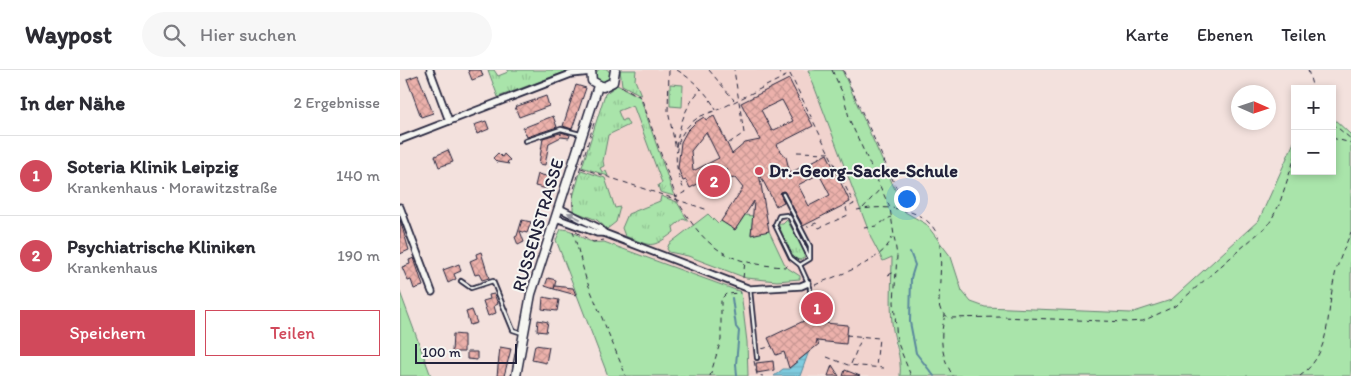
<!DOCTYPE html>
<html lang="de">
<meta charset="utf-8">
<style>
:root{--surface:#fff;--page:#f7f7f7;--text:#2b2b33;--muted:#7c7c81;--line:#e1e1e2;--accent:#d1495b}
body{margin:0;font-family:Itim,sans-serif;background:var(--page);color:var(--text)}
.controls{position:absolute;right:15px;top:15px;display:grid;overflow:hidden;border-radius:0px;box-shadow:0 2px 8px #0003}
.controls button{width:45px;height:45px;display:grid;place-items:center;padding:0;border:0;border-bottom:1px solid var(--line);background:var(--surface);color:var(--text);font:25px sans-serif}
.compass{position:absolute;left:831px;top:15px;width:45px;height:45px;border-radius:50%;background:var(--surface);box-shadow:0 2px 8px #0003;rotate:93deg}
.scale{position:absolute;left:15px;bottom:12px;width:102px;box-sizing:border-box;padding-left:5px;border:2px solid #22223b;border-top:0;font-size:14px;line-height:18px;white-space:nowrap;color:#22223b;-webkit-text-stroke:4px #f6f6f2;paint-order:stroke}
.you{position:absolute;left:506px;top:128px;width:18px;height:18px;margin:-12px;border:4px solid #fff;border-radius:50%;background:#1a73e8;box-shadow:0 0 0 8px #1a73e833}
.badge{display:grid;place-items:center;width:32px;height:32px;border-radius:50%;background:var(--accent);color:#fff;font-size:16px;font-weight:700}
.pin{position:absolute;translate:-50% -50%;border:2px solid #fff;box-shadow:0 1px 5px #0006}
.list{margin:0;padding:0;list-style:none}
h2{display:flex;justify-content:space-between;align-items:center;height:65px;margin:0;padding:0 20px;font-size:21px}
h2 small{font-size:16px;font-weight:400;color:var(--muted)}
.list li{display:grid;grid-template-columns:32px 1fr auto;gap:15px;align-items:center;box-sizing:border-box;height:80px;padding:0 20px;border-top:1px solid var(--line)}
.list b{display:block;font-size:19px;white-space:nowrap}
.list p{margin:0;font-size:16px;white-space:nowrap;color:var(--muted)}
.list em{font-size:16px;font-style:normal;color:var(--muted)}
.actions{display:flex;gap:10px;padding:15px 20px}
.actions a{flex:1;padding:11px 0;border:1px solid var(--accent);border-radius:0px;text-align:center;font-size:18px;color:var(--accent)}
.actions .main{background:var(--accent);color:#fff}
.icon{flex:none;width:28px;height:28px;fill:none;stroke:currentColor;stroke-width:2;stroke-linecap:round;stroke-linejoin:round}
.map{position:relative;flex:none;width:951px;height:306px;overflow:hidden}
header{display:flex;align-items:center;gap:30px;box-sizing:border-box;height:70px;padding:0 25px;background:var(--surface);border-bottom:1px solid var(--line)}
header strong{font-size:24px}
nav{display:flex;gap:28px;margin-inline-start:auto;font-size:18px}
.search{width:350px;height:45px;background:var(--page);display:flex;align-items:center;gap:12px;box-sizing:border-box;padding:0 18px;border-radius:28px;color:var(--muted);font-size:19px}
main{display:flex}
aside{flex:1;background:var(--surface)}
.map>svg:first-child{display:block}
.built{fill:#f1d3ce}
.grass{fill:url(#grass-tufts);stroke:#668372}
.green{fill:#a9e4aa;stroke:#668372}
.water{fill:url(#water-rules);stroke:#5a889d}
.lines{fill:none;stroke-linecap:round;stroke-linejoin:round}
.stream{stroke:#5a889d;stroke-width:2}
.building{fill:url(#building-cross-hatch);stroke:#22223b;fill-rule:evenodd}
.lane-casing{stroke:#22223b;stroke-width:6}
.street-casing{stroke:#22223b;stroke-width:9}
.secondary-casing{stroke:#22223b;stroke-width:11}
.path{stroke:#22223b;stroke-width:1;stroke-dasharray:5 4;stroke-linecap:butt}
.lane{stroke:#f6f6f2;stroke-width:2.5}
.street{stroke:#f6f6f2;stroke-width:5.5}
.secondary{stroke:#f6f6f2;stroke-width:8}
.oneway{fill:#9797a0}
.poi-dot{fill:#d1495b;stroke:#f6f6f2;stroke-width:2}
.labels{text-anchor:middle;dominant-baseline:central;stroke-width:4;stroke-linejoin:round;paint-order:stroke}
.poi-label{font-size:18px;font-weight:bold;fill:#22223b;stroke:#f6f6f2;text-anchor:start}
.street-label{font-size:18px;fill:#22223b;stroke:#f6f6f2}
</style>
<header>
<strong>Waypost</strong>
<div class="search"><svg class="icon" aria-label="search" viewBox="0 0 24 24"><circle cx="10" cy="10" r="6"/><path d="M15 15l6 6"/></svg>Hier suchen</div>
<nav><a>Karte</a><a>Ebenen</a><a>Teilen</a></nav>
</header>
<main>
<aside>
<h2>In der Nähe<small>2 Ergebnisse</small></h2>
<ul class="list">
<li><span class="badge">1</span><div><b>Soteria Klinik Leipzig</b><p>Krankenhaus · Morawitzstraße</p></div><em>140 m</em></li>
<li><span class="badge">2</span><div><b>Psychiatrische Kliniken</b><p>Krankenhaus</p></div><em>190 m</em></li>
</ul>
<div class="actions"><a class="main">Speichern</a><a>Teilen</a></div>
</aside>
<div class="map">
<svg width="951" height="306" viewBox="0 0 951 306">
<defs>
<pattern id="grass-tufts" width="24" height="20" patternUnits="userSpaceOnUse" patternTransform="scale(1.25)"><rect width="24" height="20" fill="#a9e4aa"/><path d="M3 7l-1-3M5 7V3M7 7l1-3M15 17l-1-3M17 17v-4M19 17l1-3" fill="none" stroke="#91c393"/></pattern>
<pattern id="water-rules" width="6" height="5" patternUnits="userSpaceOnUse" patternTransform="scale(1.25)"><rect width="6" height="5" fill="#7fccdf"/><path d="M0 2.5h6" fill="none" stroke="#6dafc0"/></pattern>
<pattern id="building-cross-hatch" width="8" height="8" patternUnits="userSpaceOnUse" patternTransform="scale(1.25)"><rect width="8" height="8" fill="#ecb1ab"/><path d="M0 0l8 8M0 8l8-8" fill="none" stroke="#ca9894"/></pattern>
</defs>
<rect width="100%" height="100%" fill="#f3e1dd"/>
<filter id="ink" filterUnits="userSpaceOnUse"><feTurbulence type="fractalNoise" baseFrequency=".02" numOctaves="2"/><feDisplacementMap in="SourceGraphic" scale="10" xChannelSelector="R" yChannelSelector="G"/><feConvolveMatrix kernelMatrix="1 2 1 2 8 2 1 2 1" color-interpolation-filters="sRGB"/></filter>
<g filter="url(#ink)">
<polygon class="built" points="220,0 408,0 472,170 483,191 492,186 492,250 494,273 501,290 500,306 348,306 347,272 341,222 204,172 193,173 166,159 173,141 174,123 205,24 217,15"/>
<g class="grass">
<circle cx="203" cy="5" r="7"/>
<polygon points="88,0 94,0 98,6 108,2 108,0 170,0 98,27"/>
<polygon points="220,0 236,0 235,10 241,25 222,15"/>
<polygon points="217,15 240,27 274,126 260,122 258,115 262,113 233,35 218,41 222,51 226,49 229,55 208,65 203,91 204,96 200,98 202,102 206,101 208,106 182,97 205,24"/>
<polygon points="181,100 205,108 215,138 220,137 216,152 207,159 197,150 173,141 173,127"/>
<path d="M261,126L277,132L288,151L283,149L273,157L274,162C250,180 252,176 225,166L222,158L228,144L260,131Z"/>
<polygon points="387,150 405,182 404,188 400,190 393,188 378,154 383,154"/>
</g>
<g class="green">
<path d="M408,0H442L505,142L526,154L551,187L562,221L571,232L585,237L731,243L771,230L859,150L895,70V101H932V47L951,65V306H500C502,286 494,273 492,253C490,231 492,209 492,187L483,191L472,170Z"/>
<polygon points="270,14 283,15 282,37 270,36"/>
<polygon points="308,144 318,154 321,151 335,160 345,145 353,146 351,164 369,161 386,197 400,206 400,209 377,211 346,208 288,186 269,182 267,179 269,174"/>
<path d="M161,159C179,159 181,175 204,172L341,222L347,272L348,306H208L156,170Z"/>
<polygon points="0,222 31,306 0,306"/>
</g>
<polygon class="water" points="409,281 400,306 374,306 383,299 389,299"/>
<g class="lines">
<g class="stream">
<polyline points="510,182 515,195 511,208 510,252 516,283 534,306"/>
<polyline points="332,228 336,257 339,261 336,294 337,306"/>
</g>
</g>
<g class="building">
<polygon points="68,0 81,0 83,6 72,10"/>
<polygon points="18,5 33,43 21,47 7,9"/>
<path d="M389,9L413,56L376,75L386,87L390,103L427,84L450,132L403,156L384,121L380,123L384,132L376,136L359,103L369,161L351,165L354,131L335,160L321,151L343,118L335,108L329,109L327,99L290,118L286,110L283,111L278,98L281,72L287,61L296,52L304,47L306,50L314,46L332,84L345,73L360,70L341,33ZM382,30L393,51L372,61L361,40ZM306,62L319,88L293,101L291,81ZM419,104L430,125L409,136L398,115Z"/>
<polygon points="176,15 186,18 172,59 163,56"/>
<polygon points="146,26 149,36 119,47 115,37"/>
<polygon points="153,46 157,57 127,67 123,58"/>
<polygon points="86,51 89,59 77,64 74,55"/>
<polygon points="161,62 170,65 169,68 161,67 149,73 145,95 139,94 143,68 160,63 161,65"/>
<polygon points="48,80 53,92 39,97 35,86"/>
<polygon points="98,83 102,87 104,84 110,90 107,92 109,94 97,92 93,88"/>
<polygon points="138,104 150,107 147,119 135,116"/>
<polygon points="0,150 9,180 0,184"/>
<polygon points="122,150 131,152 127,163 120,161 124,172 118,175 115,167 117,166"/>
<polygon points="81,182 89,208 82,210 79,204 75,205 70,191 77,188 76,184"/>
<polygon points="14,188 23,216 14,219 11,210 8,211 2,197 10,194 9,190"/>
<polygon points="59,194 61,201 54,204 56,209 48,213 43,200"/>
<polygon points="148,208 156,210 154,219 145,216"/>
<polygon points="155,216 173,218 176,225 154,219"/>
<polygon points="94,224 98,234 94,236 96,243 88,246 83,231 90,229 89,225"/>
<polygon points="143,227 159,230 157,241 142,239"/>
<polygon points="72,240 77,253 70,255 66,242"/>
<polygon points="412,247 412,252 448,255 446,274 417,271 419,274 389,298 384,282 376,285 368,268"/>
<polygon points="138,250 148,252 146,262 137,261"/>
<polygon points="53,264 64,265 64,282 52,282"/>
<polygon points="135,275 149,277 146,293 132,290"/>
<polygon points="100,277 111,279 104,306 97,306"/>
<polygon points="67,282 77,282 77,290 67,289"/>
<polygon points="373,291 374,300 357,303 356,293"/>
<polygon points="432,295 439,306 428,306"/>
<polygon points="445,300 460,306 443,306"/>
</g>
<g class="lines">
<g class="lane-casing">
<g id="lane">
<polyline points="125,71 161,59 180,64"/>
<polyline points="383,124 410,176 410,189 400,195 410,217 410,234"/>
<polyline points="400,195 391,188 375,155 379,146 387,145 390,148 409,187"/>
<polyline points="61,211 71,218 93,211 113,260 122,263"/>
<polyline points="350,220 357,288"/>
</g>
</g>
<g class="street-casing">
<g id="street">
<polyline points="30,0 49,51"/>
<polyline points="0,70 171,4 191,2"/>
<polyline points="0,137 32,222"/>
<polyline points="159,138 199,158 204,163"/>
<polyline points="156,148 197,163 204,163 350,219 401,216 408,213"/>
</g>
</g>
<g class="secondary-casing">
<g id="secondary">
<polyline points="191,0 192,11 203,17 213,12 215,0"/>
<polyline points="116,306 131,224 198,16"/>
</g>
</g>
<g class="path">
<polyline points="269,0 268,41 276,79"/>
<path d="M277,0C293,10 308,23 316,40"/>
<polyline points="309,0 334,30"/>
<polyline points="378,0 382,7"/>
<polyline points="432,0 443,24 450,51 490,138 497,186 494,232 497,271 511,306"/>
<polyline points="443,0 506,139"/>
<polyline points="908,0 913,19"/>
<path d="M221,16L241,27L276,127L285,122C272,95 271,65 299,47C307,43 316,41 324,37C346,26 368,15 390,4L454,134L446,138L448,145L419,158L416,153L407,157"/>
<polyline points="932,53 951,69"/>
<polyline points="932,68 951,73"/>
<polyline points="329,73 344,63 334,0"/>
<path d="M276,77C280,54 285,36 301,19"/>
<polyline points="397,82 429,83"/>
<polyline points="181,98 308,140"/>
<path d="M276,128C305,179 327,194 386,197L389,194"/>
<polyline points="173,136 173,122 194,53"/>
<polyline points="463,138 480,119"/>
<path d="M457,140C486,134 536,137 540,176C542,195 539,216 539,235L541,241L549,248L602,247L727,252L743,251L775,236L869,154L879,135L895,87"/>
<polyline points="464,158 476,156 491,147"/>
<polyline points="173,161 186,209 226,306"/>
<polyline points="176,162 193,172 204,170"/>
<polyline points="488,205 495,202"/>
<polyline points="343,208 345,192"/>
<path d="M415,215C439,204 484,192 492,167"/>
<path d="M545,245C539,268 541,286 553,306"/>
<polyline points="446,265 479,268 476,297"/>
<polyline points="416,274 417,270"/>
<polyline points="362,279 372,276"/>
<polyline points="427,287 448,295 484,298"/>
<polyline points="354,291 357,305 363,306"/>
<polyline points="451,294 462,267"/>
<polyline points="310,306 321,270 321,229 326,224 341,223"/>
<path d="M900,306C932,282 926,245 934,210C937,193 945,177 951,162"/>
</g>
<use href="#lane" class="lane"/>
<use href="#street" class="street"/>
<use href="#secondary" class="secondary"/>
</g>
<defs><path id="oneway-solid" d="M-6-.8H1V-3.2L6.5 0L1 3.2V.8H-6Z" transform="scale(1.25)"/></defs>
<use class="oneway" href="#oneway-solid" transform="translate(174 146) rotate(-153)"/>
</g>
<circle class="poi-dot" cx="359" cy="101" r="5"/>
<g class="labels">
<g class="poi-label">
<text x="369" y="101">Dr.-Georg-Sacke-Schule</text>
</g>
<g class="street-label">
<text transform="translate(138 155) rotate(-73)">RUSSENSTRASSE</text>
</g>
</g>
</svg>
<div class="controls">
<button>+</button>
<button>−</button>
</div>
<svg class="compass" viewBox="-18 -18 36 36"><path d="M0-13l5 13h-10z" fill="#e53935"/><path d="M0 13l5-13h-10z" fill="#7c7c81"/></svg>
<div class="scale">100 m</div>
<div class="you"></div>
<div class="pin badge" style="left:417px;top:238px">1</div>
<div class="pin badge" style="left:314px;top:111px">2</div>
</div>
</main>
